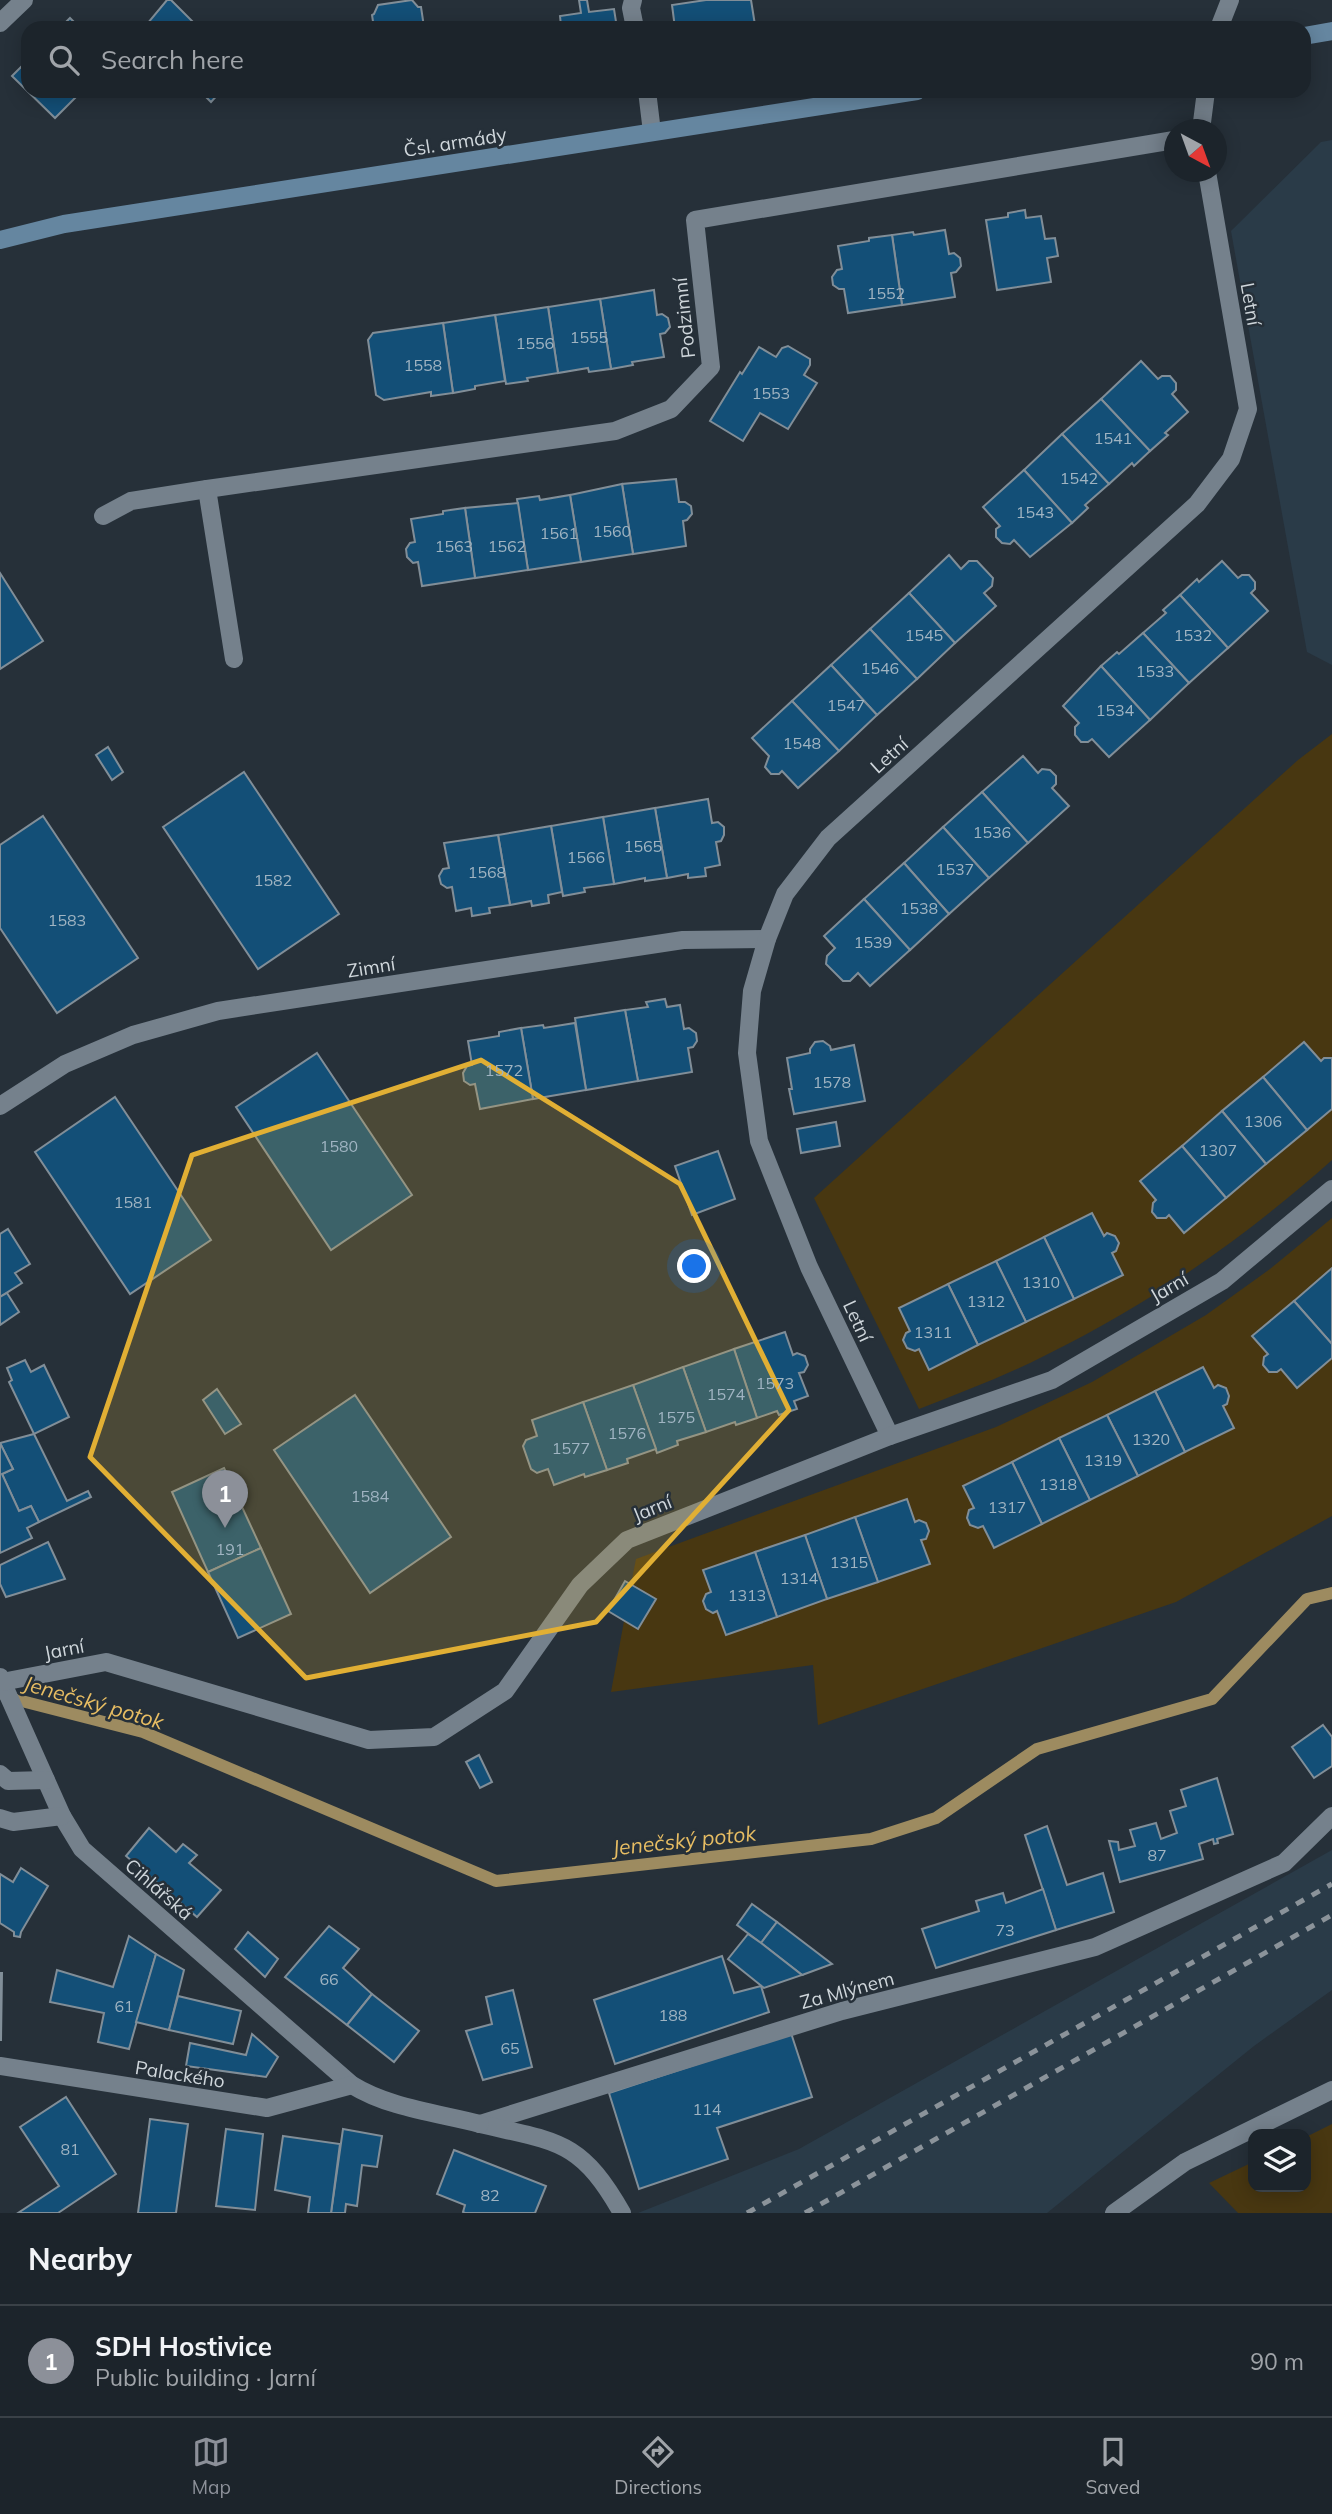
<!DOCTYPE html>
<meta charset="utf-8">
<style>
:root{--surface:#1c242b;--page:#252c33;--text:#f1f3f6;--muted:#a0a4a9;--line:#3a4147;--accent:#8c9099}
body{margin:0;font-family:Mulish,sans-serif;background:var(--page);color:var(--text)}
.controls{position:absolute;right:21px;bottom:21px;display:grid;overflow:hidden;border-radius:14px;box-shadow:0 4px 18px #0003}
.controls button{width:63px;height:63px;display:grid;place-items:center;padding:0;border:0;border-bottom:2px solid var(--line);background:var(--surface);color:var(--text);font:35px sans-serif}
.compass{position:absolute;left:1164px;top:119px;width:63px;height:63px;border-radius:50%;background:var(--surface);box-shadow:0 4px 18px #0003;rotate:139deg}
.you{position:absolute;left:695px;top:1267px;width:24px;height:24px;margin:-18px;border:5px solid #fff;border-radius:50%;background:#1a73e8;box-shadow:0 0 0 10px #1a73e833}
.badge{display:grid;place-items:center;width:46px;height:46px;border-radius:50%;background:var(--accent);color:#fff;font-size:23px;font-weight:700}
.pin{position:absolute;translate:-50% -58px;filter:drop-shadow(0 2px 4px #0008)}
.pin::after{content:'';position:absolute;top:37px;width:24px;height:21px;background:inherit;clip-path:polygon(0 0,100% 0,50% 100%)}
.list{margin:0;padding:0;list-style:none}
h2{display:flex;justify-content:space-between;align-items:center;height:91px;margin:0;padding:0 28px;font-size:30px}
h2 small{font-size:23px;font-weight:400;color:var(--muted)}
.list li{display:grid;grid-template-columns:46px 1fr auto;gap:21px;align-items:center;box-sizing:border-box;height:112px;padding:0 28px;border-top:2px solid var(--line)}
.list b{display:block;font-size:26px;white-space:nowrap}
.list p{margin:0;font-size:23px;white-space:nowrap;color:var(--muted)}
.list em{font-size:23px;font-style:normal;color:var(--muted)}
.icon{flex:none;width:38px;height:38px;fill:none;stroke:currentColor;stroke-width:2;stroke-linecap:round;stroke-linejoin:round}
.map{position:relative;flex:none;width:1332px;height:2213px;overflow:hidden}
.search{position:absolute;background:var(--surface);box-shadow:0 4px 18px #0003;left:21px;right:21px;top:21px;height:77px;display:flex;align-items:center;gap:18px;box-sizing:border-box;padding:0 24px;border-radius:21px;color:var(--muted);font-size:26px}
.sheet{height:203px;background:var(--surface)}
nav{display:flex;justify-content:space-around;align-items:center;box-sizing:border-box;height:98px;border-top:2px solid var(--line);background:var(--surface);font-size:19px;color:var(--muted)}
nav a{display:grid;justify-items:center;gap:4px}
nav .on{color:var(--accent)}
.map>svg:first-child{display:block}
.built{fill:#2a3b48}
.green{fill:#483711}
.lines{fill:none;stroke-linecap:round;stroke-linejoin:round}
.stream{stroke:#9d8b60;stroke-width:12}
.building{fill:#134f77;stroke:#818e98;stroke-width:2}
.service{stroke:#75818c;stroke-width:18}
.minor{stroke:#75818c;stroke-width:18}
.tertiary{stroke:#75818c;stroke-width:18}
.secondary{stroke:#6586a0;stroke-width:18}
.rail{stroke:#8b939a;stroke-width:5;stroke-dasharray:9 9;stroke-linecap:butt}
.marked{fill:#e1af34;fill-opacity:0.2;stroke:#e1af34;stroke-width:5;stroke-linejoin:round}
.labels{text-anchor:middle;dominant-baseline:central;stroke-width:5;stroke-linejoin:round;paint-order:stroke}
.number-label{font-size:16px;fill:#a0b4c2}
.street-label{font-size:19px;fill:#cfd6db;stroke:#263039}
.water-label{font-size:21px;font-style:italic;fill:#e7bd63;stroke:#263039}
</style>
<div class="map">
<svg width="1332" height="2213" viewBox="0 0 1332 2213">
<rect width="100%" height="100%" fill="#263039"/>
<g class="built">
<polygon points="1332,140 1332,665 1307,652 1231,231 1321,142"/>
<polygon points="1332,1850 1332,1990 1254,2046 1047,2213 638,2213 799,2149"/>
</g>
<g class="green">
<path d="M1332,734V1160C1246,1237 1150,1304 1046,1355C1005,1376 962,1392 919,1409L814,1198L1298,760Z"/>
<polygon points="1332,1218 1332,1516 1176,1602 818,1725 813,1665 611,1692 624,1621 638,1629 656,1599 631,1584 636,1559 996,1427 1092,1382 1206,1315 1270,1269"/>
<polygon points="1332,2124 1332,2213 1238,2213 1209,2183 1253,2162 1253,2187 1306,2187 1306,2137"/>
</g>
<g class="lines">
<polyline class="stream" points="6,1697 143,1732 496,1881 871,1839 936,1818 1037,1749 1212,1699 1307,1599 1332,1593"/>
</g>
<g class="building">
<polygon points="167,0 171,0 199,28 152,28 147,24"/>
<polygon points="412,0 418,7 421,7 424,27 447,24 448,28 374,28 372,15 374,14 378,5"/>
<polygon points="579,0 587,0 589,12 614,9 617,28 554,28 561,26 560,16 581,13"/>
<polygon points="706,0 751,0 755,25 769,23 770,28 675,28 672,5"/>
<polygon points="70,18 80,28 60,28"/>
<polygon points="28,60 28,91 82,91 55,118 12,76"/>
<polygon points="200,91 221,91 211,102"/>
<polygon points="1025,210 1026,218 1041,216 1045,239 1055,238 1058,256 1047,258 1051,282 997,290 986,220 1008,217 1008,213"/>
<polygon points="945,230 949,254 954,253 960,258 961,266 956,272 951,273 955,297 902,305 892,235 913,232 914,235"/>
<polygon points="892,235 902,305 848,313 844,289 839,289 833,285 832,277 837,270 842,269 838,246 869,241 869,238"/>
<polygon points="654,290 657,315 662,314 668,318 670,327 665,333 660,334 664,357 632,362 633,365 611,369 600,299"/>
<polygon points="600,299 611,369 589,372 588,368 558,373 548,307"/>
<polygon points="548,307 558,373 527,378 528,381 506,384 495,315"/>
<polygon points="495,315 505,381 475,386 475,389 453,393 443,323"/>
<polygon points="443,323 453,393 431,396 431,392 384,400 376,395 368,340 373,333"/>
<polygon points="788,346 810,359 810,365 804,375 817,383 788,429 760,413 743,441 710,421 740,372 742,374 759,347 776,357 782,348"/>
<polygon points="1141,361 1158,379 1162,376 1170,376 1176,383 1176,390 1172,394 1188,412 1165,433 1168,435 1150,451 1101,399"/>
<polygon points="1101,399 1150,451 1134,466 1132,463 1109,484 1062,434"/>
<polygon points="1062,434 1109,484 1085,505 1088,508 1072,523 1024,470"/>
<polygon points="1024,470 1072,523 1030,557 1014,540 1010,544 1002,543 996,537 996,529 1000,526 983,507"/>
<polygon points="676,479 679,502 685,502 691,506 692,514 687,520 683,521 686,546 633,554 622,484"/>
<polygon points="622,484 633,554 581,562 570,495"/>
<polygon points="570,495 581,562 528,570 517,499 539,496 540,500"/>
<polygon points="518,503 528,570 475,578 465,508"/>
<polygon points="465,508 475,578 422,586 418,562 413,563 407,557 406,549 410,543 415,542 411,519 443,514 443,511"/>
<polygon points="949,555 961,569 969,561 977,561 993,578 992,586 984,593 996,606 955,643 909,593"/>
<polygon points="1222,561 1238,578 1242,575 1249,575 1255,582 1255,589 1251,593 1268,611 1228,648 1180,595 1197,579 1199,582"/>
<polygon points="0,573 43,641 0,669"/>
<polygon points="909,593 955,643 917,679 870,629"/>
<polygon points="1180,595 1228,648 1189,683 1143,633 1166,613 1163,610"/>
<polygon points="870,629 917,679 877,715 831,665"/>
<polygon points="1143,633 1189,683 1150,720 1101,666 1117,652 1119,654"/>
<polygon points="831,665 877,715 839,751 792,701"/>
<polygon points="1101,666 1150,720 1109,757 1092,739 1088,742 1081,742 1075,735 1075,727 1079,723 1063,706"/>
<polygon points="792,701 839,751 798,788 782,771 779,774 771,774 765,767 769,756 752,738"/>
<polygon points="108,747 123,772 112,780 96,755"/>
<polygon points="1023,756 1038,773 1042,769 1050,770 1056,776 1056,784 1052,788 1069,806 1028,843 982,792"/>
<polygon points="244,772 339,914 258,969 163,827"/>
<polygon points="982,792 1028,843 989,878 943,827"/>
<polygon points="708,799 712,823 718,822 724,827 724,835 721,841 716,842 720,865 705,868 706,876 688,878 688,874 667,878 655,808"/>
<polygon points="655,808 667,878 645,881 645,878 614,884 603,817"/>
<polygon points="43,816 138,958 57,1013 0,928 0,845"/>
<polygon points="603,817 614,884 584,888 585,892 563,896 551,826"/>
<polygon points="551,826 562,892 548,895 549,903 532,906 531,901 510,905 498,835"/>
<polygon points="943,827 989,878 949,914 904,863"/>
<polygon points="498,835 510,905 489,908 490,913 472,916 471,908 456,911 452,887 447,888 441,884 439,876 443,869 449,868 444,843"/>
<polygon points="904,863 949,914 910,950 864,899"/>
<polygon points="864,899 910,950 870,986 858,973 850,981 843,981 826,964 827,956 835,948 824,936"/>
<polygon points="665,999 667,1007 680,1005 684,1029 689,1028 696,1033 697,1041 693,1047 688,1048 692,1072 638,1081 625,1010 648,1007 646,1002"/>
<polygon points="625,1010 638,1081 586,1090 575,1018"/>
<polygon points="575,1023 586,1090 533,1099 521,1028 543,1025 544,1028"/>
<polygon points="521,1028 533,1099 480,1109 475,1084 470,1085 464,1081 463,1073 467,1066 472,1065 468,1041 499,1036 499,1032"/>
<polygon points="823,1041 830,1046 831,1050 854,1045 865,1101 794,1114 789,1089 792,1089 787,1058 810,1053 810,1049 815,1042"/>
<polygon points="1304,1042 1321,1061 1324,1058 1332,1058 1332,1109 1307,1130 1263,1077"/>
<polygon points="317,1053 412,1195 331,1250 236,1107"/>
<polygon points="1263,1077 1307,1130 1266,1164 1222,1111"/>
<polygon points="115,1097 211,1240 130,1294 35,1152"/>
<polygon points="1222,1111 1266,1164 1226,1198 1182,1146"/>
<polygon points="836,1122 840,1146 801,1153 797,1129"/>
<polygon points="1182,1146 1226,1198 1184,1233 1169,1215 1166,1218 1157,1218 1152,1212 1153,1203 1156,1200 1140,1181"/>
<polygon points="718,1151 735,1199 692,1215 675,1166"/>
<polygon points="1092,1213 1104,1236 1107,1233 1115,1236 1119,1243 1116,1251 1112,1253 1123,1275 1074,1299 1044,1237"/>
<polygon points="8,1229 30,1264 15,1273 22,1283 0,1297 0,1234"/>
<polygon points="1044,1237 1074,1299 1026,1322 996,1261"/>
<polygon points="996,1261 1026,1322 978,1345 948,1284"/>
<polygon points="1332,1268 1332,1344 1294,1301"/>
<polygon points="948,1284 978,1345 929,1370 919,1349 915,1351 907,1348 903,1340 906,1333 910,1331 899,1308"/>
<polygon points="7,1293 19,1312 0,1325 0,1297"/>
<polygon points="1294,1301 1332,1344 1332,1358 1297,1388 1281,1369 1277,1372 1269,1372 1263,1365 1264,1357 1268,1354 1252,1336"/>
<polygon points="785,1332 793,1355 797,1353 805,1356 808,1365 804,1372 799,1373 808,1396 794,1401 797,1409 779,1415 777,1411 757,1418 734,1349"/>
<polygon points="734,1349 757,1418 736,1425 735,1422 706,1432 683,1367"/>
<polygon points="25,1360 31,1372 44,1365 69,1417 34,1434 9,1382 12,1380 7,1368"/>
<polygon points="683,1367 706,1432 677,1441 678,1445 657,1453 633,1385"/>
<polygon points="1203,1367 1214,1388 1218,1385 1226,1388 1229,1396 1227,1404 1223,1406 1234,1428 1185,1452 1155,1391"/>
<polygon points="633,1385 656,1449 627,1459 628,1463 607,1470 583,1402"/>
<polygon points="217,1389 241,1424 225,1434 203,1400"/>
<polygon points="1155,1391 1185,1452 1138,1476 1107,1415"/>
<polygon points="355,1395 451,1537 370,1593 274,1450"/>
<polygon points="583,1402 607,1470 585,1477 584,1474 554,1485 548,1469 537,1473 531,1469 523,1446 526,1440 537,1436 532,1420"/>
<polygon points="1107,1415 1138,1476 1090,1500 1059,1438"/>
<polygon points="34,1434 67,1501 88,1491 91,1497 39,1522 31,1506 19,1511 2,1474 13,1469 0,1443"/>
<polygon points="1059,1438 1090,1500 1042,1524 1012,1462"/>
<polygon points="0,1443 13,1469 2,1474 19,1511 31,1506 39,1522 27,1528 32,1538 0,1553"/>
<polygon points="1012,1462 1042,1524 994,1548 983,1526 978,1528 970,1525 967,1518 969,1510 974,1508 963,1486"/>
<polygon points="224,1468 261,1548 208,1572 172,1492"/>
<polygon points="907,1499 915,1522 919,1520 926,1523 929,1531 926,1539 921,1540 930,1564 878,1582 855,1517"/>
<polygon points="855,1517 878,1582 827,1599 805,1535"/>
<polygon points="805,1535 827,1599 777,1617 755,1552"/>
<polygon points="48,1542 65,1579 6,1597 0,1584 0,1565"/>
<polygon points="261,1548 291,1614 238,1638 208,1572"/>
<polygon points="755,1552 777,1617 726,1635 717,1611 713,1613 706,1609 703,1601 706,1594 711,1592 703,1570"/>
<polygon points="625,1581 656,1599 638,1629 608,1611"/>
<polygon points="1323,1725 1332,1737 1332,1766 1314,1778 1292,1747"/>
<polygon points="479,1755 492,1782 480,1788 466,1762"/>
<polygon points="1217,1778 1233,1834 1217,1839 1218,1843 1214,1844 1213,1839 1199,1844 1203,1859 1120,1882 1109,1841 1118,1842 1119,1850 1135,1846 1130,1830 1156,1823 1161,1839 1177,1833 1170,1811 1186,1806 1181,1790"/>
<polygon points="1047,1826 1067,1885 1103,1873 1114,1912 1056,1930 1025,1835"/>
<polygon points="149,1828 176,1852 183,1844 197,1855 189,1863 221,1890 197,1917 126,1856"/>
<polygon points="21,1868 48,1886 21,1932 20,1937 14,1936 14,1932 0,1923 0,1874 13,1882"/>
<polygon points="1043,1889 1056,1930 936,1968 922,1929 979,1911 976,1901 1003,1893 1006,1903"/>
<polygon points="752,1904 777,1922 761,1943 737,1925"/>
<polygon points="777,1922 832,1964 802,1975 761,1943"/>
<polygon points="329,1926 359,1949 343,1968 372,1994 347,2025 285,1977"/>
<polygon points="248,1932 278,1959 265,1977 235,1949"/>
<polygon points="748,1934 761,1943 802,1975 764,1988 728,1959"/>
<polygon points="129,1936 156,1954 129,2049 98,2042 104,2013 50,2002 57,1970 113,1987"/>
<polygon points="156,1954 184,1970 169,2030 136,2022"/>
<polygon points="722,1956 734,1993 761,1986 769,2012 615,2064 594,2000"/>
<polygon points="0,1973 2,1973 1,2040 0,2040"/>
<polygon points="513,1990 532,2067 483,2080 466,2031 492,2024 486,1997"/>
<polygon points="372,1994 419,2031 394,2062 347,2025"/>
<polygon points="178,1996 241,2011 233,2044 169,2030"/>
<polygon points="791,2033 812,2097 717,2128 728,2159 639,2189 609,2093"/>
<polygon points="252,2034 278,2057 266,2077 186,2066 190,2043 246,2055"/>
<polygon points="66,2097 116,2174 58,2213 18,2213 59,2186 20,2127"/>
<polygon points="150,2119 188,2124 176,2213 138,2213"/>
<polygon points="226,2129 263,2134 255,2210 216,2206"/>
<polygon points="343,2129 382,2136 377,2167 362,2165 357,2206 346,2204 345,2213 331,2213"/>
<polygon points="283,2136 340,2144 331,2213 308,2213 310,2197 275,2190"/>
<polygon points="454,2150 546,2186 535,2213 465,2213 463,2212 465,2205 437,2194"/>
</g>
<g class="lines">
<g class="service">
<polyline points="480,2124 842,2011 1095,1947 1284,1863 1332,1816"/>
<path d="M480,2124C557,2142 580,2139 622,2213"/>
<polyline points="1114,2213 1185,2162 1332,2090"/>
</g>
<g class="minor">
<polyline points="633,0 631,8 635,28"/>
<polyline points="1219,28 1230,0"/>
<polyline points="647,91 652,132"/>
<polyline points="1201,130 1206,91"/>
<polyline points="103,516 131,501 207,489"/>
<polyline points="234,659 207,489 615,431 671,409 711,367 695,220 1174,140"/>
<polyline points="0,1106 65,1064 133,1035 218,1011 683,940 767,939"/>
<polyline points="890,1436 809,1267 759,1141 747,1053 752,991 767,939 785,894 828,838 1197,504 1231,459 1248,409 1207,172"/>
<path d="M0,1677L62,1816L82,1849L352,2085C389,2108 438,2113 480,2124"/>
<polyline points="2,1682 106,1662 369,1740 434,1737 505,1691 580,1585 627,1540 890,1436 1052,1380 1222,1281 1332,1189"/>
<polyline points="0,1774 8,1781 46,1780"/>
<polyline points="0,1818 13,1822 62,1816"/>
<polyline points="0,2066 267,2108 352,2085"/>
</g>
<polyline class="tertiary" points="0,23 24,0"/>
<g class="secondary">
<polyline points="1304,36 1332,31"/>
<polyline points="0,240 64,224 917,91"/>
</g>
<g class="rail">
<polyline points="747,2213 1332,1884"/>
<polyline points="805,2213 1332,1915"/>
</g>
</g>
<path class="marked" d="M481,1060L680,1184L789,1410L596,1622L306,1678L90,1457L192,1155Z"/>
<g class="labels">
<g class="number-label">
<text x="886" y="293">1552</text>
<text x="589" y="337">1555</text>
<text x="535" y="343">1556</text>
<text x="423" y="365">1558</text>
<text x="771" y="393">1553</text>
<text x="1113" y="438">1541</text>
<text x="1079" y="478">1542</text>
<text x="1035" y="512">1543</text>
<text x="612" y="531">1560</text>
<text x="559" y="533">1561</text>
<text x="454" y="546">1563</text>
<text x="507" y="546">1562</text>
<text x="924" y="635">1545</text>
<text x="1193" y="635">1532</text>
<text x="880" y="668">1546</text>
<text x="1155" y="671">1533</text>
<text x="846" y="705">1547</text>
<text x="1115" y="710">1534</text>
<text x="802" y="743">1548</text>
<text x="992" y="832">1536</text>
<text x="643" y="846">1565</text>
<text x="586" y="857">1566</text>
<text x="955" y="869">1537</text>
<text x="487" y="872">1568</text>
<text x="273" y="880">1582</text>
<text x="919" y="908">1538</text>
<text x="67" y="920">1583</text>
<text x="873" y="942">1539</text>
<text x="504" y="1070">1572</text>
<text x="832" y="1082">1578</text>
<text x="1263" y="1121">1306</text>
<text x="339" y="1146">1580</text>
<text x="1218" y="1150">1307</text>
<text x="133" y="1202">1581</text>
<text x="1041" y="1282">1310</text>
<text x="986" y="1301">1312</text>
<text x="933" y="1332">1311</text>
<text x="775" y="1383">1573</text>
<text x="726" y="1394">1574</text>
<text x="676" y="1417">1575</text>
<text x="627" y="1433">1576</text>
<text x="1151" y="1439">1320</text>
<text x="571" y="1448">1577</text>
<text x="1103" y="1460">1319</text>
<text x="1058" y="1484">1318</text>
<text x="370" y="1496">1584</text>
<text x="1007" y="1507">1317</text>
<text x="230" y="1549">191</text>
<text x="849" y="1562">1315</text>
<text x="799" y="1578">1314</text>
<text x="747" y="1595">1313</text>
<text x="1157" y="1855">87</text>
<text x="1005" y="1930">73</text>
<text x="329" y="1979">66</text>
<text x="124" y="2006">61</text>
<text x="673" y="2015">188</text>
<text x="510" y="2048">65</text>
<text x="707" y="2109">114</text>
<text x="70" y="2149">81</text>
<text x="490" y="2195">82</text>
</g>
<g class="street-label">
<text transform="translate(455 142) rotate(-9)">Čsl. armády</text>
<text transform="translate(1251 304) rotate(80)">Letní</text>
<text transform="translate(684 318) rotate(-96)">Podzimní</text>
<text transform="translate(889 755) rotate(-42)">Letní</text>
<text transform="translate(371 967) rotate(-9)">Zimní</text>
<text transform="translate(1169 1287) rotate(-30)">Jarní</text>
<text transform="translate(858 1321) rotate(65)">Letní</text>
<text transform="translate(652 1508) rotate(-22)">Jarní</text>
<text transform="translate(64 1649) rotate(-11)">Jarní</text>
<text transform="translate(159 1889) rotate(41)">Cihlářská</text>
<text transform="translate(847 1990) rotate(-15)">Za Mlýnem</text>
<text transform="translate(180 2074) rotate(9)">Palackého</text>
</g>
<g class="water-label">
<text transform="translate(94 1702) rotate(16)">Jenečský potok</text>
<text transform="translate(684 1840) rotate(-6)">Jenečský potok</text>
</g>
</g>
</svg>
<div class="controls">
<button><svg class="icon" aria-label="layers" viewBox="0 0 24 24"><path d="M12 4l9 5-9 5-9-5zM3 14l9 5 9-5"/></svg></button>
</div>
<svg class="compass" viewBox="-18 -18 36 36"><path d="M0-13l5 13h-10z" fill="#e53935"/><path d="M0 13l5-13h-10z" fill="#a0a4a9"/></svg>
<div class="you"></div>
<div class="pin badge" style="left:225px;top:1528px">1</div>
<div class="search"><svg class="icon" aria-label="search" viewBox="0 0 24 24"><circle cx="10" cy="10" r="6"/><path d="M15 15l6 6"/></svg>Search here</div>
</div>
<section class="sheet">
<h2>Nearby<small></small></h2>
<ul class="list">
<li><span class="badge">1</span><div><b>SDH Hostivice</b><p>Public building · Jarní</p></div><em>90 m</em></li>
</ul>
</section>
<nav>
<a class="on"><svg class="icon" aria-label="map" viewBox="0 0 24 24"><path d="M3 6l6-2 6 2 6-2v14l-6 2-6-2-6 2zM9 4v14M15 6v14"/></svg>Map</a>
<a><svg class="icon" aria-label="directions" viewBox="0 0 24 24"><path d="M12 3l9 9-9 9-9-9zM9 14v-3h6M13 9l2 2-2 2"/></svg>Directions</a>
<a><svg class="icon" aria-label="saved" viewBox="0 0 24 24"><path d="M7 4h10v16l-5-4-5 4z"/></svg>Saved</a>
</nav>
